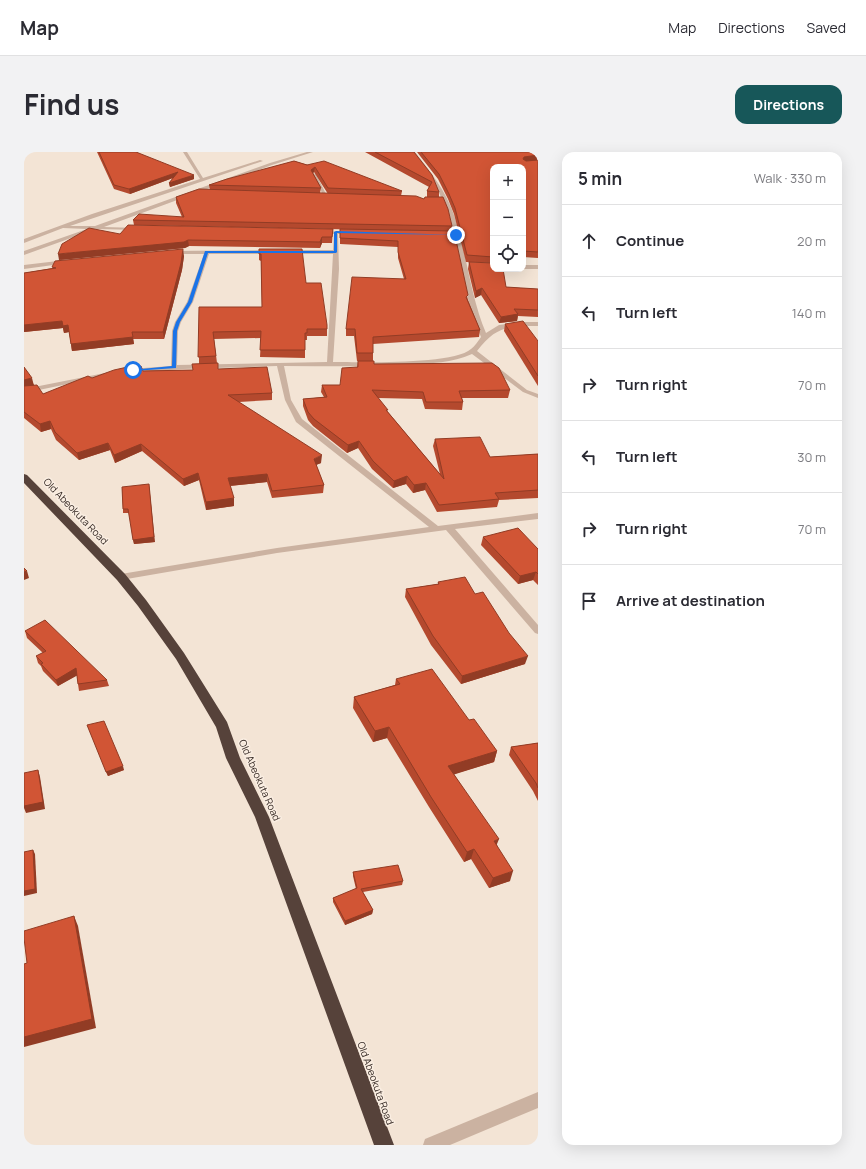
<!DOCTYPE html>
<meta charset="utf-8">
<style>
:root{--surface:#fff;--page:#f2f2f3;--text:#2b2b33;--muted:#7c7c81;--line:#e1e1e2;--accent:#175759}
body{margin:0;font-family:Manrope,sans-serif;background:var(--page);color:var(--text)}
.controls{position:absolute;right:12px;top:12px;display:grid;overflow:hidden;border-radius:8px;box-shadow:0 4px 16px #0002}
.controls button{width:36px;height:36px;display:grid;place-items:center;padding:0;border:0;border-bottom:1px solid var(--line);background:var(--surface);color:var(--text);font:20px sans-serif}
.stop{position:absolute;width:12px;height:12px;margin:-9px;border:3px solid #1a73e8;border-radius:50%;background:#fff}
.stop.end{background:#1a73e8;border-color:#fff;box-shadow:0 1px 4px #0008}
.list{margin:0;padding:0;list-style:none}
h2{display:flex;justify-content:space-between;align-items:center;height:52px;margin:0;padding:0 16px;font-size:17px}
h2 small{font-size:13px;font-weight:400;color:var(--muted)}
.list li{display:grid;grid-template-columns:26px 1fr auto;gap:12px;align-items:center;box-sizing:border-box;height:72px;padding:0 16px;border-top:1px solid var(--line)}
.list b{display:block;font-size:15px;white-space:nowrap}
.list em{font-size:13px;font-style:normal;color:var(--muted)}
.icon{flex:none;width:22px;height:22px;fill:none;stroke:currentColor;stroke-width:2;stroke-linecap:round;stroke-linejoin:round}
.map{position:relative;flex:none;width:514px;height:993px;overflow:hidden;border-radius:12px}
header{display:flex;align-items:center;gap:24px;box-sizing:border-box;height:56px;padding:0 20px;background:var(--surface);border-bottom:1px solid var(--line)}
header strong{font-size:19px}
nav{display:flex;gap:22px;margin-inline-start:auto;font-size:14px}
.intro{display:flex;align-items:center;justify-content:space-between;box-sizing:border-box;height:96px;padding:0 24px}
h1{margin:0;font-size:28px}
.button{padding:10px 18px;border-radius:12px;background:var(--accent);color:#fff;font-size:14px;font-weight:700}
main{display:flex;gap:24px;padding:0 24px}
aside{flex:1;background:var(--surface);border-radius:12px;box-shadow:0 4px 16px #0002}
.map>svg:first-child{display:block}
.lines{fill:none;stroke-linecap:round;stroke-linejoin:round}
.street{fill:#cbb2a1;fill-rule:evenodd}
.highway{fill:#56423a;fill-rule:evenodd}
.wall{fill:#b4492e;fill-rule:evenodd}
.shaded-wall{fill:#923c25}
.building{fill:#d15535;stroke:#923c25}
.route{fill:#1a73e8}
.labels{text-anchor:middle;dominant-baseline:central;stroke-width:3;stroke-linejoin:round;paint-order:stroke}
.street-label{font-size:10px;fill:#352924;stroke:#faeee2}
</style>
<header>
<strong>Map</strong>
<nav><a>Map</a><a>Directions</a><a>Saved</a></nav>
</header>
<div class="intro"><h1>Find us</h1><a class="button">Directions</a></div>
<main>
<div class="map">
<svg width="514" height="993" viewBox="0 0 514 993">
<rect width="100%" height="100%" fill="#f3e4d5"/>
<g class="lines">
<g class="street">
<polygon points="159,0 163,0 179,26 236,8 239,9 46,74 71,74 246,11 283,0 289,0 248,13 80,75 114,76 116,78 72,77 0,103 0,99 63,77 39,76 0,91 0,87 68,62 176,27"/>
<path d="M387,0H391C406,19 422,39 430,63C443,102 446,143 462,181L475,173L498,170H514V174C484,174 472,174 453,199L503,238L514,242V246L499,240L448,202C428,211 407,211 385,213C344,215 302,214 260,214L267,248L278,267L414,374L514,361V367L431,377L514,473V482L511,481L422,378L253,401L97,428L94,427L92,425L94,423L97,422L253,396L405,375L272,270L261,248L253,214L159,217L106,221L103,219L106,217L147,214L148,179L151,170L163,150L180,102H144L143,101L146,99L248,98L251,100L248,102H185L169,150L157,170L154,179L153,213L303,210L309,102H266L263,100L266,98H309L310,82L294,81L296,79L328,80L330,81L328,82H314L315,117L309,210C336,210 429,213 447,197C451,194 454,189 457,185L447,160L425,62L409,28Z"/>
<polygon points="288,21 292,22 304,46 300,45"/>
<polygon points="42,108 44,109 44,111 0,117 0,113"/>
<rect x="499" y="113" width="15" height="4"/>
<polygon points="86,220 88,221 88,223 0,241 0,237"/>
<polygon points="514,940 514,956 426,993 399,993 401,987"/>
</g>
<polygon class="highway" points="0,322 3,323 101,422 122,448 160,501 203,570 216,606 245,665 370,993 350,993 231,665 202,606 192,575 152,507 114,454 93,428 0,331"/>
</g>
<g class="wall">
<polygon points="73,0 112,0 170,27 146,35 145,31 149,26 106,42 90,37"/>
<path d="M341,0H390L415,40V45L428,74L427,79L444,148L456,178L455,185L349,192V209L350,212L486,238L484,246H438L439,250L438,258L401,257L398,247L354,246L364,260L416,322L409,294L411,287L466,305L514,302V346L475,348L473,355L413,360L401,338L389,341L382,332L369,336L348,317L334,296L323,301L289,274L284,268L279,254V247L300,245L297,240L298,233H316L333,215L334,209H335H333L330,184H322V177L380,127L374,106V95L316,92V77L359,78L110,73L109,68L158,65L152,51V45L186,38L185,33L270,9L378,39L377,44L400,47L403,45V39L405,35ZM290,20L304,42L296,41L297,36L289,21Z"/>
<polygon points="393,0 514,0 514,106 499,105 499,15 469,15 469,111 442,110 430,62 424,47 414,27"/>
<polygon points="309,77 308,91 298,91 296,96 165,94 161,96 35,108 96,82"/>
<polygon points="235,97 282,131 303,173 303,184 283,184 283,188 281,188 281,206 236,205 237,186 190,187 193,211 194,217 248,241 248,248 215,250 297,311 292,313 300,333 299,341 248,346 243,330 206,334 210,354 182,358 175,328 160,334 118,299 91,311 86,298 55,308 32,288 27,277 17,280 0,266 0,215 10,233 19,242 68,226 119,219 169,218 175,212 175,155 238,155 237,109 235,108"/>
<polygon points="160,104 158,118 140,187 109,187 110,192 48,199 45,180 40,181 39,176 0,180 0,121 29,116 28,115"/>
<polygon points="445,110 482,135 514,137 514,165 494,164 493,169 475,171 457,143 451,146 444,117"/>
<polygon points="481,172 514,189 514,234 480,179"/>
<polygon points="98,335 131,390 110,392 105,361 99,361 99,357"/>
<polygon points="459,385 514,397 514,433 509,428 494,432 457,393"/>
<polygon points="414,430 451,442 501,512 437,532 407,493 381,445 382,437 414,432"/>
<polygon points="1,479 83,528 85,534 55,539 54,532 53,523 34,534 19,519 17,514 14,511 12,504 19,501 3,486"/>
<polygon points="372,527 445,568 473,599 470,610 430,622 473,693 486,729 465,736 447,707 440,710 405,655 363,586 349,590 329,556 330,545 371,533"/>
<polygon points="63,573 100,618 84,624 65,577"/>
<polygon points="514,591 514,649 509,639 485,603 487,595"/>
<polygon points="329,720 379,729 378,733 339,740 349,758 348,762 321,773 309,750 309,746 332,737 329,724"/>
</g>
<g class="shaded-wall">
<polygon points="514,3 514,9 499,11 499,7 500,5"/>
<polygon points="291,15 290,20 287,23 287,18"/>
<polygon points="154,20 154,24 106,42 105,37"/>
<polygon points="170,23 170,27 146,35 145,31"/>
<polygon points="298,85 298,91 296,96 296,90"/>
<polygon points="164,88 165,94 161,96 35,108 34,102"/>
<polygon points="159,97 160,104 158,118 140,187 139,180"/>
<polygon points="458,136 457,143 451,146 452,139"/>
<polygon points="494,162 493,169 475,171 477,165"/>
<polygon points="38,169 44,173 45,180 40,181 39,176 0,180 0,173"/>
<polygon points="109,185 110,192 48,199 47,192"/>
<polygon points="8,226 10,234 0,236 0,228"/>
<polygon points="26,269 27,277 17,280 16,272"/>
<polygon points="335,289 334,296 323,301 324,293"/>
<polygon points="84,291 86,298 55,308 53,301"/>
<polygon points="117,292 118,299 91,311 90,303"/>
<polygon points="298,303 297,311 289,314 290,307"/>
<polygon points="174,321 175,328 160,334 159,327"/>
<polygon points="243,322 243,330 204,334 204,326"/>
<polygon points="383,324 382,332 369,336 370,329"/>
<polygon points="402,331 401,338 389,341 390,333"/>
<polygon points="125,332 131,390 110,392 109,388"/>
<polygon points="210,346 210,354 182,358 182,350"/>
<polygon points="3,419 5,426 0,428 0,420"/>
<polygon points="512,420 509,428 494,432 496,424"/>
<polygon points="504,504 501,512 437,532 438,524"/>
<polygon points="52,516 54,523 34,534 32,528"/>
<polygon points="365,575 363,586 349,590 351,579"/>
<polygon points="473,599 470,610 422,625 424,614"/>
<polygon points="99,614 100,618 84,624 82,620"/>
<polygon points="14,618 16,625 21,657 2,661 0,656 0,654"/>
<polygon points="475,687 471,697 470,689"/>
<polygon points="450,697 447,707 440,710 443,700"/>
<polygon points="9,698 11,702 13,741 0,744 0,739"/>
<polygon points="489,719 486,729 465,736 469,726"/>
<polygon points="349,758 348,762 321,773 321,769"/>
<polygon points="50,764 54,774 72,876 0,895 0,885"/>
</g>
<g class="building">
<polygon points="75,0 112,0 170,23 145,31 154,20 105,37 90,33"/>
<polygon points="351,0 390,0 408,23 415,40 403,39 408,30"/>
<polygon points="397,0 514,0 514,3 500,5 499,7 502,9 514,8 514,100 499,99 499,15 469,15 469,105 443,103 431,56 425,42 415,22"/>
<polygon points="270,9 283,13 300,9 378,39 304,36 291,15 287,18 297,36 185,33 203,27"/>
<polygon points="175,37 392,44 400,47 401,45 419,45 424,57 428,74 109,68 115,62 160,65 152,45"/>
<polygon points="104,73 309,77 308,85 298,85 296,90 164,88 160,90 34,102 38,92 65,76 96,82"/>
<polygon points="316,77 430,79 444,143 442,145 456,178 349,185 349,201 333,201 331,177 322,177 328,125 382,127 374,100 374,89 316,86"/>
<polygon points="159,97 157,111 139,180 108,180 109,185 47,192 44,173 39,174 38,169 0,173 0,121 32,116 28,115 31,109"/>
<polygon points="235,97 278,97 282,131 297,131 303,173 303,177 283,177 283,181 281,181 281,198 236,198 237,179 189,180 192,204 174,205 175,155 238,155 237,102 235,102"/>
<polygon points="445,110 469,111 469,117 479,117 482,135 514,137 514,158 490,157 494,162 477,165 458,136 452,139"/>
<polygon points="499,169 514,189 514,224 481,172"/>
<polygon points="334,209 350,209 350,212 468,211 475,216 486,238 435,239 439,250 402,250 399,240 348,238 364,258 362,258 420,327 411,287 456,285 466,305 514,302 514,338 471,341 475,347 415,353 402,331 390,333 383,324 370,329 349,309 335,289 324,293 290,267 284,260 279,247 303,245 298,233 316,233 318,216 334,215"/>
<polygon points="194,211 194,217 243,215 248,241 204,243 298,303 290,307 300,333 248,339 243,322 204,326 210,346 182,350 174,321 159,327 117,292 90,303 84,291 53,301 31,280 26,269 16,272 0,260 0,234 13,233 19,242 64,224 68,226 90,218 108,214 117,214 119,219 169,218 168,212"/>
<polygon points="0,215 8,226 0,228"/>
<polygon points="125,332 130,385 109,388 104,357 99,357 98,335"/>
<polygon points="494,376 514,397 514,422 512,420 496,424 459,385"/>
<polygon points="0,416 3,419 0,420"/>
<polygon points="441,425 451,442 459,440 485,481 504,504 438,524 409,484 382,437 415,432 414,430"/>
<polygon points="21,468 83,528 54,532 52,516 32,528 17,512 19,511 12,504 22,499 1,479"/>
<polygon points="408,517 445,568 450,567 473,599 424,614 475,687 470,689 489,719 469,726 450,697 443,700 407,645 365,575 351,579 330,545 376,532 372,527"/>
<polygon points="80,569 99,614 82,620 63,573"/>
<polygon points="514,591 514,636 512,631 487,595"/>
<polygon points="14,618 19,650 0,654 0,621"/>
<polygon points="9,698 11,737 0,739 0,700"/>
<polygon points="374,713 379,729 337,737 349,758 321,769 309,746 333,736 329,720"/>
<polygon points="50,764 68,867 0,885 0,812 3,811 0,786 0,779"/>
</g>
<polygon class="route" points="312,79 433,83 313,81 313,100 312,101 184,101 168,150 156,170 153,179 152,216 109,219 107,218 148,214 149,179 152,170 164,150 181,99 310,99 310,80"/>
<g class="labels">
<g class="street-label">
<text transform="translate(52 359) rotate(46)">Old Abeokuta Road</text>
<text transform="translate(236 628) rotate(66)">Old Abeokuta Road</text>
<text transform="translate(352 931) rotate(70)">Old Abeokuta Road</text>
</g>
</g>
</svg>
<div class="controls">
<button>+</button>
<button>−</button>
<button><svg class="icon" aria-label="locate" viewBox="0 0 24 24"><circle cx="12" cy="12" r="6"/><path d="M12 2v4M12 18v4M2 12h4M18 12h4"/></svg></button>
</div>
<div class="stop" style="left:109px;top:218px"></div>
<div class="stop end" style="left:432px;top:83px"></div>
</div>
<aside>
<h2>5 min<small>Walk · 330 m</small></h2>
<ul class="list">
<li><svg class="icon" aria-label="ahead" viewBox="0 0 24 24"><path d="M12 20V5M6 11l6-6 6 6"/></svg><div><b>Continue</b></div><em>20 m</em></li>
<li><svg class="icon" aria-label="left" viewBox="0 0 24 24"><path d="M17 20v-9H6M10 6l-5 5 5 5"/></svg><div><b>Turn left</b></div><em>140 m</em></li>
<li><svg class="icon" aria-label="right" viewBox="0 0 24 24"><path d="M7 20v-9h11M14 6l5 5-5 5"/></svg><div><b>Turn right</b></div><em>70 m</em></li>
<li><svg class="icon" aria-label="left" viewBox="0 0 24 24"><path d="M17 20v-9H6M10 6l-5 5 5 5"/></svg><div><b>Turn left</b></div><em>30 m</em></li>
<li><svg class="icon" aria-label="right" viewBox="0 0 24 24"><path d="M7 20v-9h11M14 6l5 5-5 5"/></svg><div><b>Turn right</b></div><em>70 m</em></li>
<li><svg class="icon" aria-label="arrive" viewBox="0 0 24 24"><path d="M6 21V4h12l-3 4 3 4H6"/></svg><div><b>Arrive at destination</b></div></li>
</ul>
</aside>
</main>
